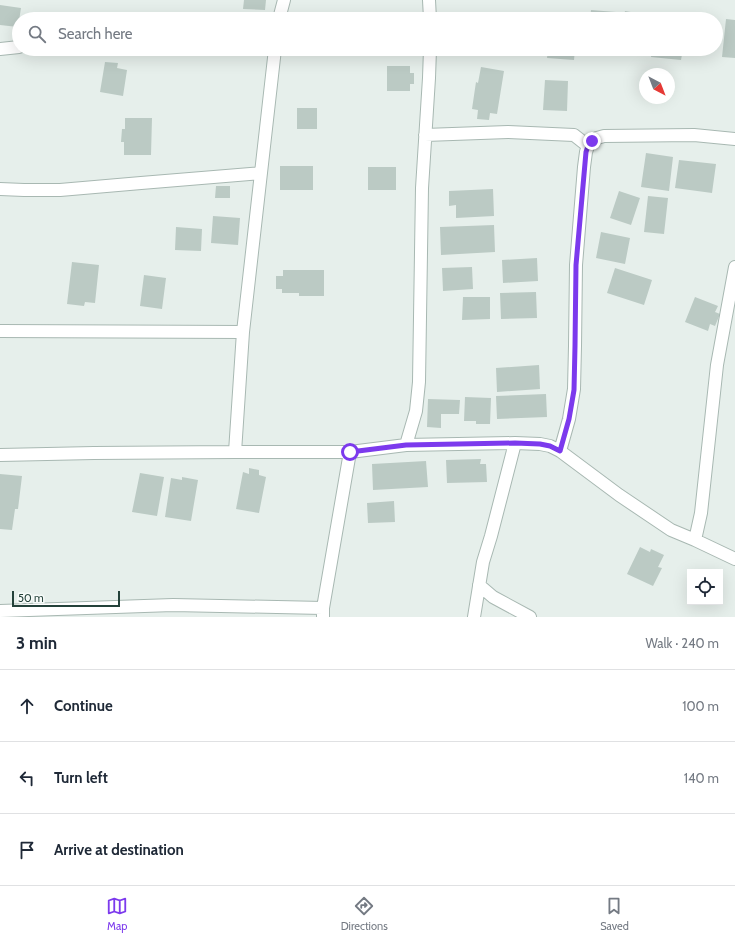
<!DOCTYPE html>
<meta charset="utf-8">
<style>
:root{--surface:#fff;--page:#f6f6f7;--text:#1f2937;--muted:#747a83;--line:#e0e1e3;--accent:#7c3aed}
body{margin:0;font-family:Cabin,sans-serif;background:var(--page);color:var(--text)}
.controls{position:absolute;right:12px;bottom:12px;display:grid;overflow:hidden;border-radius:0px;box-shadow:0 4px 16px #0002}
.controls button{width:36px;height:36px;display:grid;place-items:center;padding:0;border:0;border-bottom:1px solid var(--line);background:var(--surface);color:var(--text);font:20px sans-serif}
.compass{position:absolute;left:639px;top:68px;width:36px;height:36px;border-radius:50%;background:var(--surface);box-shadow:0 4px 16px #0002;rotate:138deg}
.scale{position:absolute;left:12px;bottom:10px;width:108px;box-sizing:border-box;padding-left:4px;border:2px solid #24423a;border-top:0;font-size:11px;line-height:14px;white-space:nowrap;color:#24423a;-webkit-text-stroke:3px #f7fbf9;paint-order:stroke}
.stop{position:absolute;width:12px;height:12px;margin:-9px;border:3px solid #7c3aed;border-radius:50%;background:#fff}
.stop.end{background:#7c3aed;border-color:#fff;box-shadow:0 1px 4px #0008}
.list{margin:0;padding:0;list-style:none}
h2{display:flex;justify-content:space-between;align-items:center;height:52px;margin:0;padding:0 16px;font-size:17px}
h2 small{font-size:13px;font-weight:400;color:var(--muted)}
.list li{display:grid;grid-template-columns:26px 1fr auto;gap:12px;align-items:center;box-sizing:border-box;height:72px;padding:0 16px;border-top:1px solid var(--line)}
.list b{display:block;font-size:15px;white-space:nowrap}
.list em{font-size:13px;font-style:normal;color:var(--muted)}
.icon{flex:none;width:22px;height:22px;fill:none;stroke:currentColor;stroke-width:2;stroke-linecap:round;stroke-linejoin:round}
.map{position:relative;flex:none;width:735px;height:617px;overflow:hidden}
.search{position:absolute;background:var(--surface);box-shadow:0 4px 16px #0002;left:12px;right:12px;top:12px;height:44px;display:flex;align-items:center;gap:10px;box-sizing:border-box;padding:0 14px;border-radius:22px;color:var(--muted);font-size:15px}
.sheet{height:268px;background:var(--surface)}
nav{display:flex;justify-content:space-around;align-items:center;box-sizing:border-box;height:56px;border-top:1px solid var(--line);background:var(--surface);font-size:11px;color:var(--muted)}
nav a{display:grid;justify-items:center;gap:2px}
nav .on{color:var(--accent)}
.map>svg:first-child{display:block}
.building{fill:#bbcac4}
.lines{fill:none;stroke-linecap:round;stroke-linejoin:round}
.street-casing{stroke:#a8b8b2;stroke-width:14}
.street{stroke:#fff;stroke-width:12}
.route{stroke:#7c3aed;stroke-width:5}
</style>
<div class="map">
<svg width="735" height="617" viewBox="0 0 735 617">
<rect width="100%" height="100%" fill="#e6efeb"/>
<path class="building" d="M244,0H266L265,10L243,9Z
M0,5L21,8L18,27L0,25Z
M591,10L616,12L615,19H590Z
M625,11L648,15L647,19H623Z
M726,19L735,20V58L722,57Z
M548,49H575L574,60L547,58Z
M652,49H683L681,60L651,57Z
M105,62L118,63L117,68L127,70L123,96L100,92Z
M387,66H410V73H414V84H410V91H387Z
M481,67L504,71L497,114L490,113L489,120L477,119L478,110L472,109L476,82L478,83Z
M545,80L568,81L567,111L543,110Z
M297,108H317V129H297Z
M125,118H152L151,155H124V142H121L122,129H125Z
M646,153L673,157L669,191L641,187Z
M679,160L716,164L712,193L675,188Z
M280,166H313V190H280Z
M368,167H396V190H368Z
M216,186H230V198H215Z
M493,189L494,216L456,218V205L449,206V191Z
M619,191L640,198L631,225L610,218Z
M648,196L668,198L664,234L644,232Z
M213,216L240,218L238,245L211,243Z
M494,225L495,252L441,255L440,227Z
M176,227L202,229L201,251L175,250Z
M601,232L630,238L625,264L596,258Z
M537,258L538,281L503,283L502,260Z
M72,262L99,265L95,303L85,302L84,306L67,304Z
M472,267L473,289L443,291L442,268Z
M615,268L652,280L644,305L607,293Z
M283,270H324V296H299V293H282V289H276V276H283Z
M144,275L166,278L162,309L140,306Z
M536,292L537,318L501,319L500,293Z
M463,297H490V319L462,320Z
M695,297L718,306L715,312L720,314L715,326L710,324L708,331L685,322Z
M539,365L540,389L497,392L496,368Z
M546,394L547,417L497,419L496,396Z
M465,397L491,398L490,424H476V421H464Z
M428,399L460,400L459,414H441V428L427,427Z
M481,459L480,464H486L487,482L447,483L446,460Z
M426,461L428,487L373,490L372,464Z
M249,468L259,470V475L266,477L259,513L236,509L243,472L249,474Z
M140,473L164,477L157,516L132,512Z
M0,474L22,476L18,509H15L12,530L0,529Z
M182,477L198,480L191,521L165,517L171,478L182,480Z
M394,501L395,522L368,523L367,503Z
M640,547L650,552L651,549L664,555L658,567L662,568L653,586L627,574Z"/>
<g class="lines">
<defs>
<path id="street" d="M429,0L430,19
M279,19L284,0
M0,49L19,47
M425,135L508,132L574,135L588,146
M0,189L24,190H60L141,183L261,173
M0,331L243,332
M406,445L416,411L419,382L422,188L429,78L430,49
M560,451L569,419L574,389L575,346L576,265L584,167L586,152L588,146L592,141L597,138L604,136L694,135L735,139
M235,452L243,332L275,49
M0,455L94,453L235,452H350L406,445L515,443L540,444L550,446L560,451L619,495L671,530L695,540L735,559
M695,540L701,513L717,365L735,267
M479,585L493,597L530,617
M0,611L173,605L323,608
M323,617V608L350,452
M474,617L483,562L491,536L515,443"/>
</defs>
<use href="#street" class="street-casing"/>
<use href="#street" class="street"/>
</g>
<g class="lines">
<path class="route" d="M350,452L406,445L515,443L540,444L550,446L560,451L569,419L574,390L575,346L576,265L586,152L588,146L592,141"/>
</g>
</svg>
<div class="controls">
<button><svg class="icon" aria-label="locate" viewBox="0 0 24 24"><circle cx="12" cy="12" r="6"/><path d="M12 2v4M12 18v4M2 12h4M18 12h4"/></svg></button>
</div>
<svg class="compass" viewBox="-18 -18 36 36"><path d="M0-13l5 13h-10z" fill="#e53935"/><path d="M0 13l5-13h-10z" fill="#747a83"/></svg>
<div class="scale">50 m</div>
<div class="stop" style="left:350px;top:452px"></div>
<div class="stop end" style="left:592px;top:141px"></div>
<div class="search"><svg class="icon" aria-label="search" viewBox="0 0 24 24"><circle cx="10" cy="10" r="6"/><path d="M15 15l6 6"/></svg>Search here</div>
</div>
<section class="sheet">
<h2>3 min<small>Walk · 240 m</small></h2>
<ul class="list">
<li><svg class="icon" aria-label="ahead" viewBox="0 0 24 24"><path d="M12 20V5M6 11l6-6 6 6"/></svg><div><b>Continue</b></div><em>100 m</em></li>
<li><svg class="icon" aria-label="left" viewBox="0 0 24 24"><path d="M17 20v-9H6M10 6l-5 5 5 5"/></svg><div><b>Turn left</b></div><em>140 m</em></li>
<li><svg class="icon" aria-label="arrive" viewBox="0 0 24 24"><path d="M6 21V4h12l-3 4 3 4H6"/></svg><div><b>Arrive at destination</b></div></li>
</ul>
</section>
<nav>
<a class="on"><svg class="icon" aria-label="map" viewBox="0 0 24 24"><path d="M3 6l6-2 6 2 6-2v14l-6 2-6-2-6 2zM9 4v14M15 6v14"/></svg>Map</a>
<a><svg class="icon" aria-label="directions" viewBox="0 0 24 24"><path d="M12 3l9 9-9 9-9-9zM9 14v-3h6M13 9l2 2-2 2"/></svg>Directions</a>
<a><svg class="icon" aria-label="saved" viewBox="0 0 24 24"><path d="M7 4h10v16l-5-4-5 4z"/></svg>Saved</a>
</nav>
